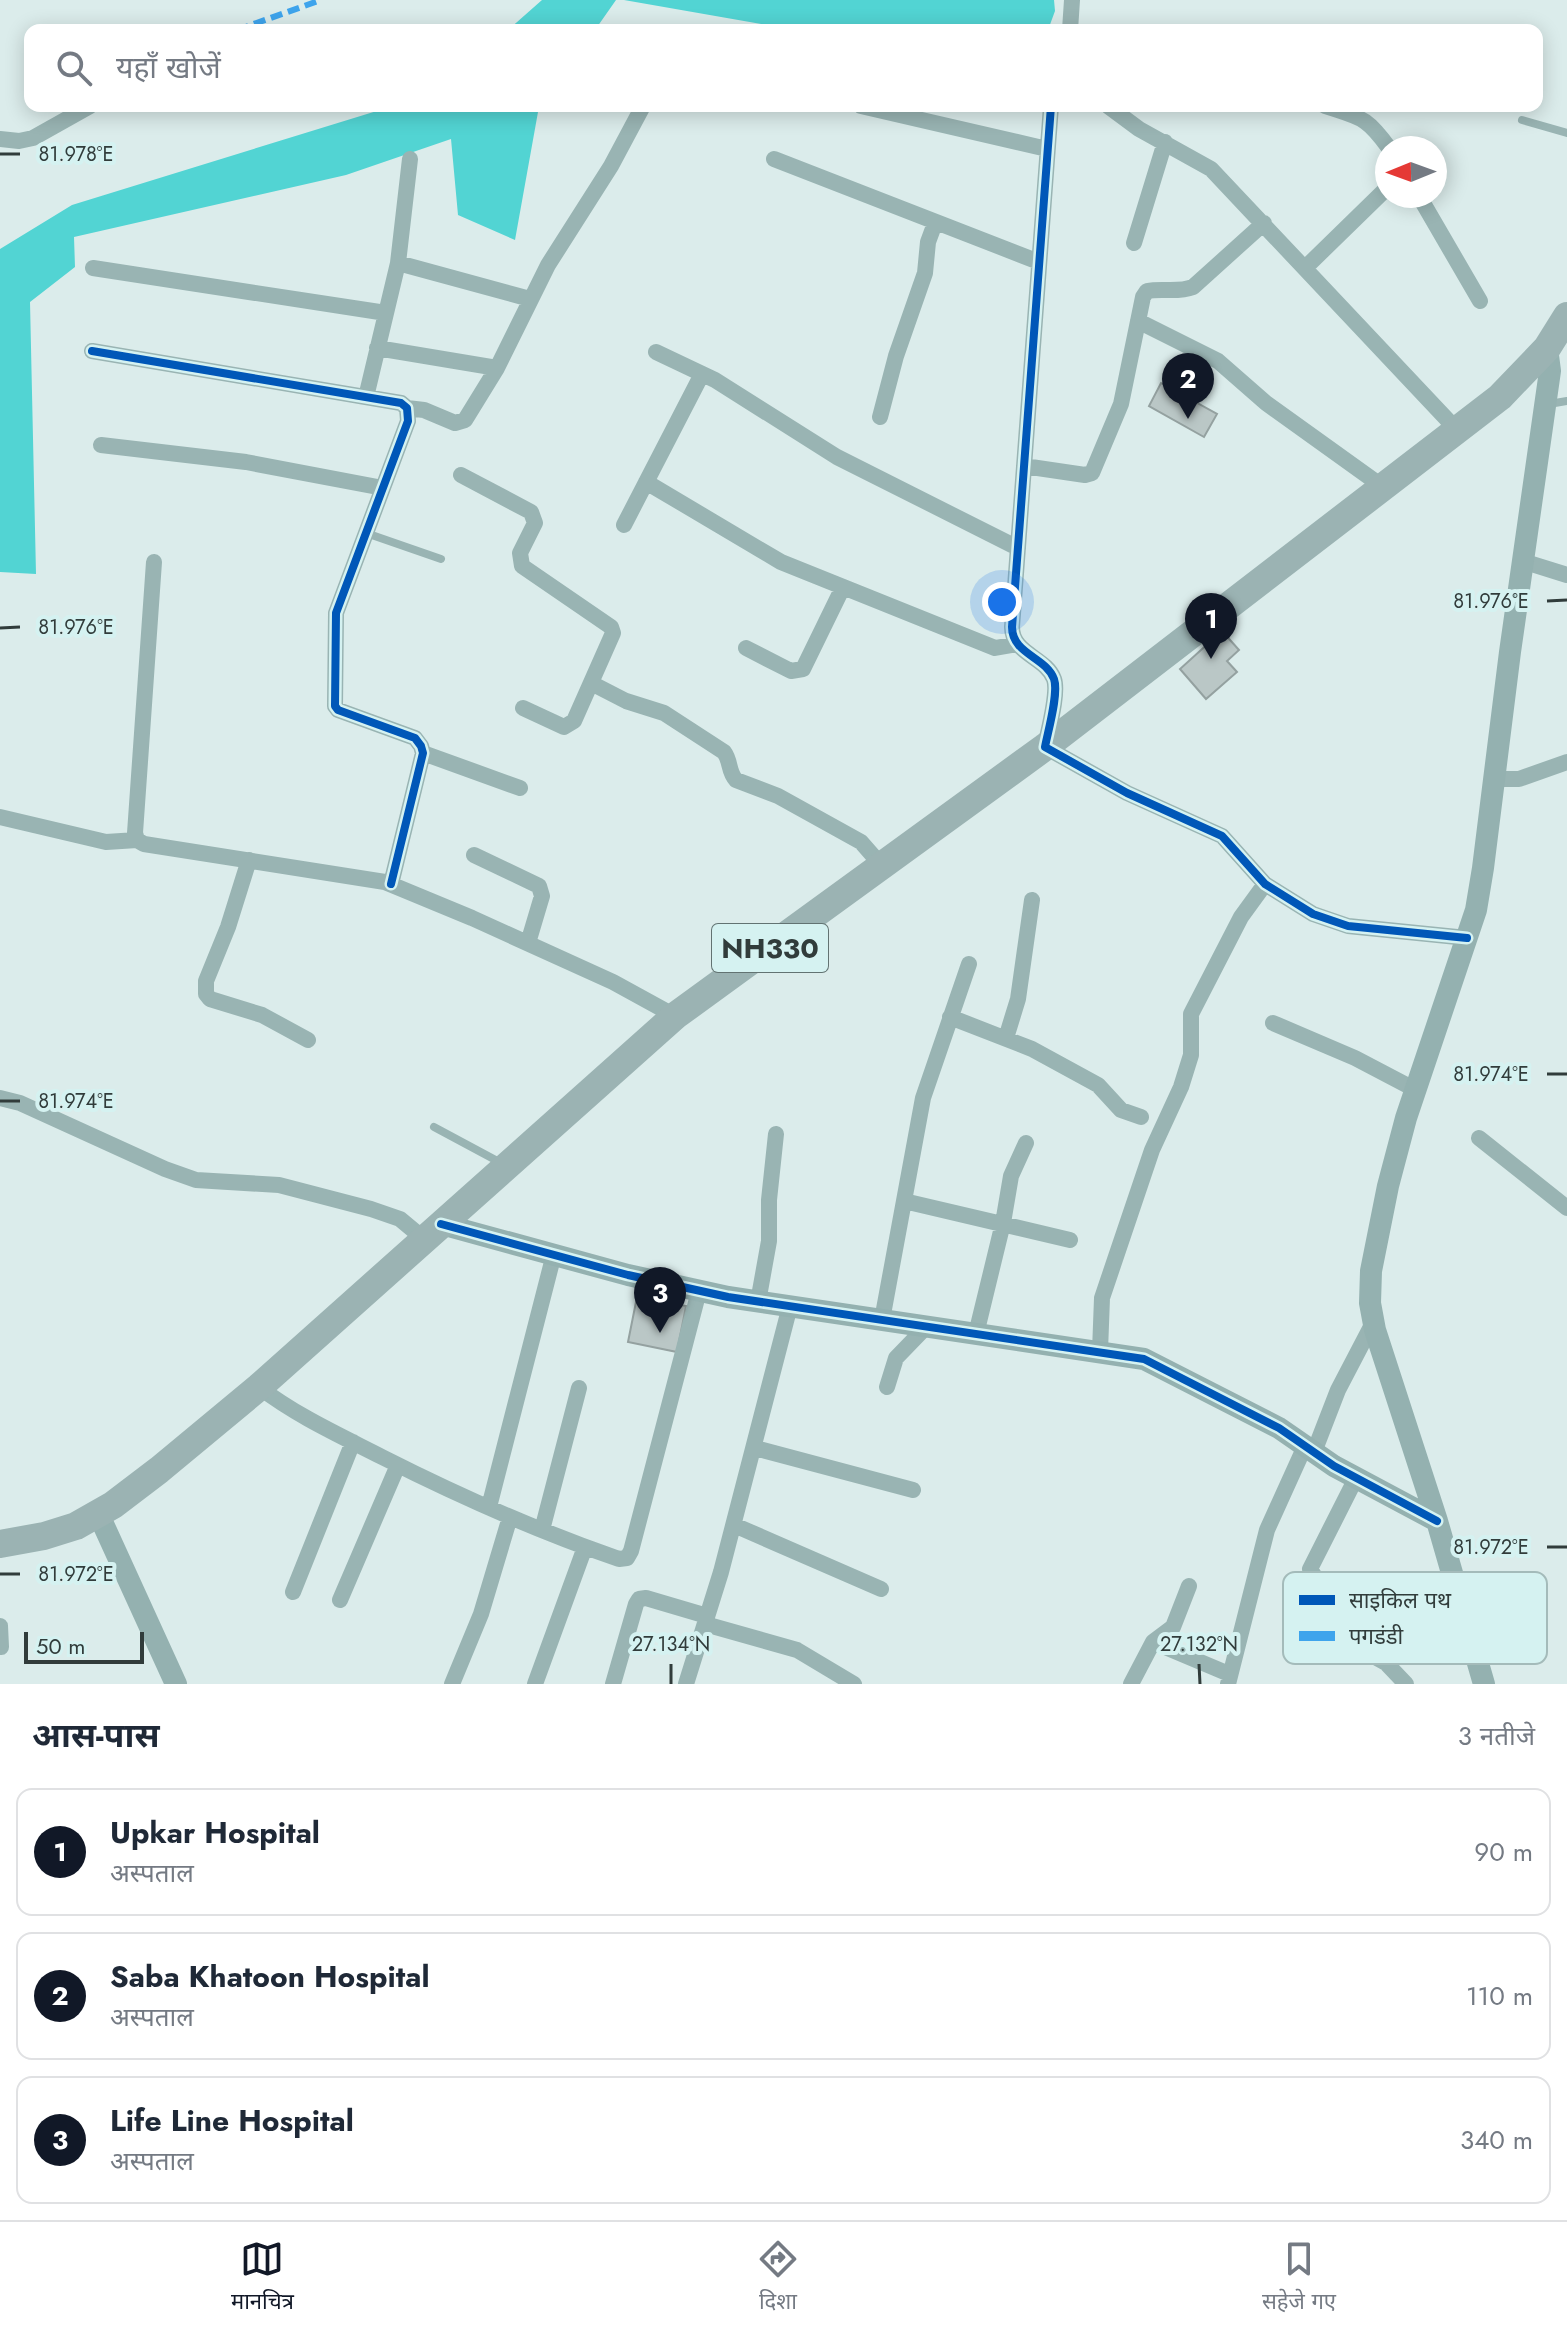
<!DOCTYPE html>
<html lang="hi">
<meta charset="utf-8">
<style>
:root{--surface:#fff;--page:#f2f2f3;--text:#1f2937;--muted:#747a83;--line:#e0e1e3;--accent:#111827}
body{margin:0;font-family:Jost,"Noto Sans Devanagari",sans-serif;background:var(--page);color:var(--text)}
.compass{position:absolute;left:1375px;top:136px;width:72px;height:72px;border-radius:50%;background:var(--surface);box-shadow:0 4px 20px #0003;rotate:269deg}
.scale{position:absolute;left:24px;bottom:20px;width:120px;box-sizing:border-box;padding-left:8px;border:4px solid #313c3b;border-top:0;font-size:22px;line-height:28px;white-space:nowrap;color:#313c3b;-webkit-text-stroke:6px #d5f2f1;paint-order:stroke}
.you{position:absolute;left:1002px;top:602px;width:28px;height:28px;margin:-20px;border:6px solid #fff;border-radius:50%;background:#1a73e8;box-shadow:0 0 0 12px #1a73e833}
.badge{display:grid;place-items:center;width:52px;height:52px;border-radius:50%;background:var(--accent);color:#fff;font-size:26px;font-weight:700}
.pin{position:absolute;translate:-50% -66px;filter:drop-shadow(0 2px 4px #0008)}
.pin::after{content:'';position:absolute;top:42px;width:28px;height:24px;background:inherit;clip-path:polygon(0 0,100% 0,50% 100%)}
.list{margin:0;padding:0;list-style:none}
h2{display:flex;justify-content:space-between;align-items:center;height:104px;margin:0;padding:0 32px;font-size:34px}
h2 small{font-size:26px;font-weight:400;color:var(--muted)}
.list li{display:grid;grid-template-columns:52px 1fr auto;gap:24px;align-items:center;box-sizing:border-box;height:128px;margin:0 16px 16px;padding:0 16px;border:2px solid var(--line);border-radius:16px}
.list b{display:block;font-size:30px;white-space:nowrap}
.list p{margin:0;font-size:26px;white-space:nowrap;color:var(--muted)}
.list em{font-size:26px;font-style:normal;color:var(--muted)}
.icon{flex:none;width:44px;height:44px;fill:none;stroke:currentColor;stroke-width:2;stroke-linecap:round;stroke-linejoin:round}
.map{position:relative;flex:none;width:1567px;height:1684px;overflow:hidden}
.search{position:absolute;background:var(--surface);box-shadow:0 4px 20px #0003;left:24px;right:24px;top:24px;height:88px;display:flex;align-items:center;gap:20px;box-sizing:border-box;padding:0 28px;border-radius:16px;color:var(--muted);font-size:30px}
.sheet{height:536px;background:var(--surface)}
nav{display:flex;justify-content:space-around;align-items:center;box-sizing:border-box;height:112px;border-top:2px solid var(--line);background:var(--surface);font-size:22px;color:var(--muted)}
nav a{display:grid;justify-items:center;gap:4px}
nav .on{color:var(--accent)}
.map>svg:first-child{display:block}
.water{fill:#52d4d3}
.building{fill:#bac7c6;stroke:#94a1a0;stroke-width:2}
.lines{fill:none;stroke-linecap:round;stroke-linejoin:round}
.lane{stroke:#99b4b3;stroke-width:8}
.street{stroke:#99b4b3;stroke-width:16}
.secondary{stroke:#94b1b0;stroke-width:22}
.highway{stroke:#9bb3b3;stroke-width:28}
.quiet{stroke:#3ea4ec;stroke-width:6;stroke-dasharray:12 6;stroke-linecap:butt}
.cycleway-casing{stroke:#d5f2f1;stroke-width:13}
.cycleway{stroke:#0057b8;stroke-width:8}
.ticks{fill:none;stroke:#313c3b;stroke-width:3}
.labels{text-anchor:middle;stroke-width:8;stroke-linejoin:round;paint-order:stroke}
.shield{fill:#d5f2f1;stroke:#627372;stroke-width:2}
.shield-label{font-size:28px;font-weight:bold;fill:#313c3b}
.key{fill:#d5f2f1;stroke:#a4bbba;stroke-width:2}
.key-label{font-size:22px;fill:#313c3b}
.ticks-label{font-size:20px;text-anchor:middle;fill:#313c3b;stroke:#d5f2f1;stroke-width:8;stroke-linejoin:round;paint-order:stroke}
</style>
<div class="map">
<svg width="1567" height="1684" viewBox="0 0 1567 1684">
<rect width="100%" height="100%" fill="#dbeceb"/>
<path class="water" d="M542,0H616L595,30H508Z
M624,0H1054L1055,11L1048,30H796Z
M393,106H542L538,112L515,240L458,215L451,139L346,175L74,237L75,267L30,302L36,574L0,572V249L72,205Z"/>
<path class="building" d="M1161,383L1217,414L1204,437L1149,406Z
M1222,631L1239,650L1227,661L1237,672L1206,699L1180,669Z
M637,1297L686,1306L677,1352L628,1342Z"/>
<g class="lines">
<path class="lane" d="M1522,120L1567,133
M1549,404L1567,401
M366,533L441,559
M434,1127L503,1164"/>
<path class="street" d="M1070,30L1072,0
M861,106L1047,149
M1051,106L1012,627C1012,654 1046,657 1054,679C1059,693 1048,731 1045,747L1127,793L1222,836L1265,884L1313,914L1348,926L1467,938
M1108,106L1139,129L1211,169L1457,430
M1325,106C1361,118 1366,116 1389,148
M0,139L19,141L33,138L90,106
M774,159L1039,262
M1419,196L1480,301
M1134,243L1165,142
M398,263L530,299
M93,268L386,313
M1305,268L1387,188
M1138,321L1218,361L1266,403L1383,487
M377,348L497,368
M92,351L401,403L407,408L408,421L336,613L335,706L338,710L415,738L421,746L423,753L391,884
M656,352L715,380L837,457L1018,548
M366,397L398,263L410,159
M407,408L424,410L455,423L465,420L497,368L548,265L611,166L643,106
M880,417L896,356L925,273L928,242L935,223
M101,445L246,462L383,488
M1024,466L1085,475L1092,473L1121,404L1143,297L1147,291C1163,288 1178,293 1193,287L1264,223
M461,475L531,512L535,523L520,553L522,566L611,627L613,633L574,721L564,727L523,708
M646,482L781,562L995,648L1017,644
M624,525L702,374
M1522,561L1567,575
M154,562L135,833L137,840L144,844L385,882L472,918L613,982L675,1016
M746,648L791,671L803,669L843,587
M591,683L626,701L664,713L724,752C731,761 728,772 736,780L778,796L861,842L882,866
M423,753L520,788
M1495,779H1519L1567,762
M0,817L106,842L137,840
M474,855L539,886L542,896L528,943
M249,860L228,927L206,981V994L210,999L262,1015L308,1040
M950,1017L1032,1049L1098,1085L1121,1110L1141,1117
M1273,1023L1355,1058L1416,1090
M1006,1038L1018,999L1032,900
M0,1098L20,1103L165,1169L196,1180L279,1185L371,1209L400,1219L424,1239
M1479,1138L1567,1208
M904,1201L1070,1240
M758,1302L769,1241V1200L776,1134
M882,1320L923,1098L969,964
M976,1334L1003,1223L1011,1176L1026,1143
M1100,1351L1102,1298L1152,1150L1181,1087L1191,1055V1014L1241,917L1265,884
M259,1387C297,1416 339,1435 382,1457C459,1496 538,1531 619,1559L627,1558L631,1551L699,1291
M887,1387L896,1358L926,1327
M755,1448L913,1490
M1314,1452L1338,1390L1374,1321
M1356,1478L1310,1569L1328,1597L1367,1625L1368,1634L1363,1645L1366,1652L1386,1663L1406,1684
M489,1507L554,1254
M734,1525L881,1589
M542,1530L579,1388
M293,1592L353,1442
M340,1600L398,1465
M705,1624L797,1650L854,1684
M0,1626L1,1647
M1153,1642L1229,1674
M452,1684L481,1614L510,1517
M535,1684L585,1547
M613,1684L636,1604L639,1599L646,1598L707,1616
M686,1684L721,1572L790,1306
M1131,1684L1153,1642L1173,1627L1189,1586
M1228,1684L1267,1530L1305,1446"/>
<path class="secondary" d="M441,1224L628,1275L728,1297L1144,1359L1279,1428L1334,1466L1437,1521
M98,1513L176,1684
M1484,1684L1437,1521L1375,1330L1370,1303L1371,1271L1388,1186L1406,1118L1476,910L1483,868L1510,652L1550,371L1547,348"/>
<path class="highway" d="M0,1544L44,1536L76,1526L113,1505L159,1470L259,1387L675,1016L1045,747L1500,397L1547,348L1567,316"/>
<path class="quiet" d="M237,30L321,0"/>
<defs>
<path id="cycleway" d="M1051,106L1012,627C1012,654 1046,657 1054,679C1059,693 1048,731 1045,747L1127,793L1222,836L1265,884L1313,914L1348,926L1467,938
M92,351L401,403L407,408L408,421L336,613L335,706L338,710L415,738L421,746L423,753L391,884
M441,1224L628,1275L728,1297L1144,1359L1279,1428L1334,1466L1437,1521"/>
</defs>
<use href="#cycleway" class="cycleway-casing"/>
<use href="#cycleway" class="cycleway"/>
</g>
<path class="ticks" d="M0,154H20M1547,601L1567,600M0,628L20,627M1547,1074H1567M0,1101H20M1547,1547H1567M0,1574H20M671,1664V1684M1199,1664L1200,1684"/>
<g class="labels">
<rect class="shield" x="712" y="924" width="116" height="48" rx="6"/>
<g class="shield-label">
<text x="770" y="958">NH330</text>
</g>
</g>
<rect x="1283" y="1572" width="264" height="92" rx="12" class="key"/>
<rect x="1299" y="1595" width="36" height="10" fill="#0057b8"/>
<rect x="1299" y="1631" width="36" height="10" fill="#3ea4ec"/>
<g class="key-label">
<text x="1349" y="1608">साइकिल पथ</text>
<text x="1349" y="1644">पगडंडी</text>
</g>
<g class="ticks-label">
<text x="76" y="161">81.978°E</text>
<text x="1491" y="608">81.976°E</text>
<text x="76" y="634">81.976°E</text>
<text x="1491" y="1081">81.974°E</text>
<text x="76" y="1108">81.974°E</text>
<text x="1491" y="1554">81.972°E</text>
<text x="76" y="1581">81.972°E</text>
<text x="671" y="1651">27.134°N</text>
<text x="1199" y="1651">27.132°N</text>
</g>
</svg>
<svg class="compass" viewBox="-18 -18 36 36"><path d="M0-13l5 13h-10z" fill="#e53935"/><path d="M0 13l5-13h-10z" fill="#747a83"/></svg>
<div class="scale">50 m</div>
<div class="you"></div>
<div class="pin badge" style="left:1211px;top:659px">1</div>
<div class="pin badge" style="left:1188px;top:419px">2</div>
<div class="pin badge" style="left:660px;top:1333px">3</div>
<div class="search"><svg class="icon" aria-label="search" viewBox="0 0 24 24"><circle cx="10" cy="10" r="6"/><path d="M15 15l6 6"/></svg>यहाँ खोजें</div>
</div>
<section class="sheet">
<h2>आस-पास<small>3 नतीजे</small></h2>
<ul class="list">
<li><span class="badge">1</span><div><b>Upkar Hospital</b><p>अस्पताल</p></div><em>90 m</em></li>
<li><span class="badge">2</span><div><b>Saba Khatoon Hospital</b><p>अस्पताल</p></div><em>110 m</em></li>
<li><span class="badge">3</span><div><b>Life Line Hospital</b><p>अस्पताल</p></div><em>340 m</em></li>
</ul>
</section>
<nav>
<a class="on"><svg class="icon" aria-label="map" viewBox="0 0 24 24"><path d="M3 6l6-2 6 2 6-2v14l-6 2-6-2-6 2zM9 4v14M15 6v14"/></svg>मानचित्र</a>
<a><svg class="icon" aria-label="directions" viewBox="0 0 24 24"><path d="M12 3l9 9-9 9-9-9zM9 14v-3h6M13 9l2 2-2 2"/></svg>दिशा</a>
<a><svg class="icon" aria-label="saved" viewBox="0 0 24 24"><path d="M7 4h10v16l-5-4-5 4z"/></svg>सहेजे गए</a>
</nav>
